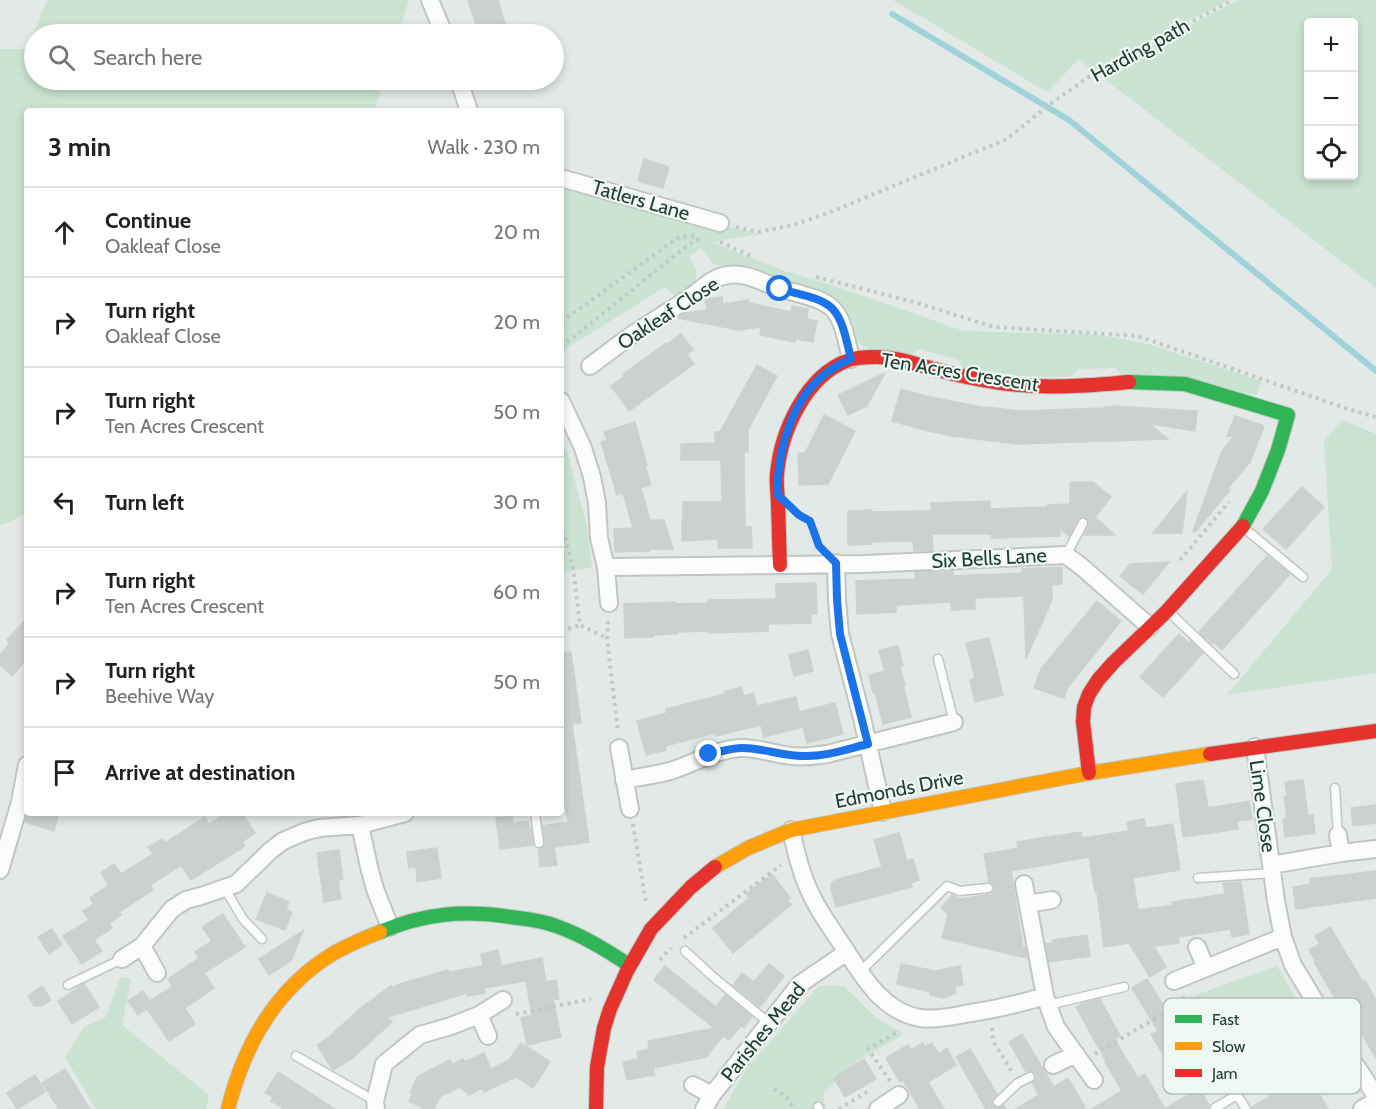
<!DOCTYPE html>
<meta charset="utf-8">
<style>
:root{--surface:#fff;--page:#f6f6f6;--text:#202124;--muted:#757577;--line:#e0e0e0}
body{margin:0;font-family:Cabin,sans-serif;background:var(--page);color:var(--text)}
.controls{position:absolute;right:18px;top:18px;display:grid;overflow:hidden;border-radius:6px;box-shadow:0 3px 9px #0003}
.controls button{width:54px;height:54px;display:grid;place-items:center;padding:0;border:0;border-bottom:2px solid var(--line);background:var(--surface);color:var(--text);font:30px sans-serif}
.stop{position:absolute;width:18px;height:18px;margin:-14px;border:4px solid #1a73e8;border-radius:50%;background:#fff}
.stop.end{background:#1a73e8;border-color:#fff;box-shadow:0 2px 6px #0008}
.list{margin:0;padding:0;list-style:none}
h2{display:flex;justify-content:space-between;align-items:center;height:78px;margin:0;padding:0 24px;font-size:26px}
h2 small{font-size:20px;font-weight:400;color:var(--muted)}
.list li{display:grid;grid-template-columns:39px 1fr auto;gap:18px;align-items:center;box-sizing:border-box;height:90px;padding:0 24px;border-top:2px solid var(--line)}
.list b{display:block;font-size:22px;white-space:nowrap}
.list p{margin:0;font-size:20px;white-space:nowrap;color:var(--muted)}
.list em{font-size:20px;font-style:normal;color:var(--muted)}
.icon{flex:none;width:33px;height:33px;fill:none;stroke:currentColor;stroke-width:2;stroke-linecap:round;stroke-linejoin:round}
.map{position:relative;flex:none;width:1376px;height:1109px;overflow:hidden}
.search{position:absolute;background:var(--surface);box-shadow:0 3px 9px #0003;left:24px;top:24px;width:540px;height:66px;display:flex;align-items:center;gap:15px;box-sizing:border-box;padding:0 21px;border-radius:33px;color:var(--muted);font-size:22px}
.panel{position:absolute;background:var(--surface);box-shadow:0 3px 9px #0003;left:24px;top:108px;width:540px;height:708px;border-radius:6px}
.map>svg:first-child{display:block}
.green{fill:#cbe3d2;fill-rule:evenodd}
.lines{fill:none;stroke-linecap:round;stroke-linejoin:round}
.stream{stroke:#a0d3d9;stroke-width:6}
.building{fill:#ccd1cf;stroke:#cbd2cf;stroke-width:1.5}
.lane-casing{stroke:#c0c6c3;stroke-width:11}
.street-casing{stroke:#c0c6c3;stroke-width:20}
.fast-casing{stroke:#bec7c3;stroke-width:16}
.slow-casing{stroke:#bec7c3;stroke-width:16}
.jam-casing{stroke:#bec7c3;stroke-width:16}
.path{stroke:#c0c9c5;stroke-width:4;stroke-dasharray:3 4.5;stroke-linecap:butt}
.lane{stroke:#fbfcfb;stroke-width:8}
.street{stroke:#fbfcfb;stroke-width:16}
.fast{stroke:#30b455;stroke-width:14}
.slow{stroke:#ff9f0a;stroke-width:14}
.jam{stroke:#e5322d;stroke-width:14}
.route{stroke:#1a73e8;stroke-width:8}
.labels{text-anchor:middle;stroke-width:4.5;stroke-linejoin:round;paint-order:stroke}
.street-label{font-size:20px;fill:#203d34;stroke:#f0f8f4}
.key{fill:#f0f8f4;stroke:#b2c0ba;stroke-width:1.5}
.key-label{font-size:16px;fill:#203d34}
</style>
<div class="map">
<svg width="1376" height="1109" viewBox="0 0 1376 1109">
<rect width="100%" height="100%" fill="#e3e9e6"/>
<path class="green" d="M47,0H409L398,34H34V80H384L374,111H27V513L10,522L0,525V49H27Z
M893,0H1228L1093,71L1079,59L1047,92Z
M1239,0H1376V288L1098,74ZM1308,22H1354V176H1308Z
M561,188L760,234L712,242L782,270L840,288L964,331L1097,335L1145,343L1261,381L1257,395L1123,375L1115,368L1079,369L1071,377L1021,376L963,368L958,360L920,349L912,354L869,349L860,344L856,339L852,322L847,312L837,300L825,293L786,283L758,271L745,267L714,265L701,248L689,256L697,271L695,283L676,297L665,287L561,352Z
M1342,420L1376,434V673L1227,695L1332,569L1324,441Z
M561,441L567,451L587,526L592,567L561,573Z
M1277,966L1322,1044L1245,1093L1190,997Z
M120,977L131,979L122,1025L209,1095L206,1109H96L65,1057L84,1027L106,1017Z
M819,986H844L875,1017L904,1034L853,1064L823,1094L826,1108L825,1109H723L747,1068Z"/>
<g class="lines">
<path class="stream" d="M892,14L1069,120L1376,371"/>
</g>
<path class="building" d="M468,0H498L508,34H479Z
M644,159L669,167L663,188L638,181Z
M722,297L723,304L748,300L749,303L791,312L792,306L808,309L807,319L817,321L813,342L795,339V342L760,335L761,327L738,330L678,318L685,313L707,310L705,299Z
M681,334L693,350L687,355L694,364L629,411L611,386L625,376L623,374L666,343L667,344Z
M757,365L777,376L748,430V452H744L745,527H751L752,548H718V539L682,541V520H683V502H722L721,460H681V444L715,443V432H720Z
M885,373L867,406L848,415L838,395Z
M901,389L925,396L986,408V407L1019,411L1104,408V407L1112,406L1197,411L1195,431L1150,424L1168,439L1016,444L953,436L928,431L892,421Z
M824,415L855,431L828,484L799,485L798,453H805Z
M1235,416L1264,426L1250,462L1228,488L1230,490L1195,532L1193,531L1222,451L1234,436H1227Z
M635,422L647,465L645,466L651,485L641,488L650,520H664L673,549H650V551L615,552L614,529L633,528L623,493L617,495L601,442L607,440L604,432Z
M1070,482H1093L1111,497L1095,517L1115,535H1084L1089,522L1086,518L1082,517L1078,520L1069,536L1060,529V536L992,538L991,534H932L933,550L914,551L913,541L872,542V544L848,545V511L871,510V512L931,511V503L990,501V509L1048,507V505L1070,504Z
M1302,487L1324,507L1286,549L1263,529Z
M1187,491L1182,533H1153Z
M1267,556L1290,574L1222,650L1213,642L1212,644L1199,632Z
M1169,562L1143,594L1120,576L1130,564Z
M1062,567V584L1052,585V600L1026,659L1024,600H1023V596L975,598V609L952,610L951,602L896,605V612L857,614L856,581L915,579V572L953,571V576L1022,573V569Z
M816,583L817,614H811V623L768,624V631L708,633V631L677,632V634L653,635V637L625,638L624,604L676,602V604L708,603V600L776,599V584Z
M1097,601L1121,621L1068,687L1064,698L1034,688L1041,669Z
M27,618V659L12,676L0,665V655L10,643L7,640Z
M1179,634L1189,643L1191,641L1203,653L1163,697L1140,677Z
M989,638L1003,695L975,702L970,680L975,678L966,643Z
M898,646L903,666L900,667L905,685H903L911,717L883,724L875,692L873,693L869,675L885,671L879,650Z
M808,650L813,671L794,676L789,655Z
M571,652L581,723L572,724L589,842L554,847L557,865L540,867L538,849L542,848L545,845L543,826L568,822L561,779V653Z
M741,687L744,696L753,693L757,706L796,697L799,712L835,703L843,734L807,743L802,722L803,727L764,737L761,725L716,736L715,733L665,746L666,750L646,755L637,721L667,713L666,709L725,694L724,692Z
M1203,780L1208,808L1249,801L1252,819L1237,821L1238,829L1183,837L1176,784Z
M1303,780L1308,816L1313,815L1315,833L1285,837L1283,819H1287L1284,797H1287L1285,782Z
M1376,805V823L1353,826L1351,808Z
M28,813H59L54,831L25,822Z
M227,813H242L255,833L242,842L245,846L191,880L181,865L150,885L153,890L119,912L121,915L109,923L112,928L94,940L102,951L82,964L63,936L89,920L83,911L94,904L90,898L109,885L101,873L114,864L121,874L153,854L148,847L162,839L165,843L205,817L209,824Z
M512,816L513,823L528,821L529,828H531L533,845L500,849L496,818Z
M1144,819L1145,828L1173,824L1180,870L1133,878L1138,910L1173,905L1172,902L1225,894L1223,883L1241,882L1249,934L1232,937L1231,929L1178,937L1179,943L1154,946L1166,967L1150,977L1129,943L1104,947L1097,892H1095L1089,857L1011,871L1023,948L1025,947L1027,958L942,938L948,914L941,908L952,895L960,899L991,894L994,891L993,885L989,882L984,854L1018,848L1017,842L1041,838L1081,832L1082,838L1129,831L1127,822Z
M899,833L907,861L913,859L919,880L911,883L912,887L836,907L831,888V884L835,880L882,867L874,840Z
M437,848L441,878L417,882L416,867L409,868L407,852Z
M339,850L343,879L338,880L341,899L324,902L317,853Z
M1376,871V898L1296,909L1293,887L1310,884V879Z
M772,874L790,898L787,900L791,905L733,953L713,928L749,898L746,894Z
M267,893L289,902L286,910L292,912L285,930L256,919Z
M223,914L245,947L204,973L214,988L185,1008L195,1024L169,1041L147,1009L138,1015L128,1001L143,991L150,1001L173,986L168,979L199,958L195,952L212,941L202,927Z
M1330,927L1363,982L1365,981L1376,1000V1058L1347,1009L1343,1012L1314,962L1316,961L1309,950L1320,944L1315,936Z
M52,929L62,945L49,954L38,937Z
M303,931L291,961L269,975L259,959Z
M1087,935L1090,956L1049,962L1046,944L1053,943V940Z
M498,950L501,966L542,958L546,982L556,980L559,999L553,1000L561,1037L527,1045L521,1018L532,1015L526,981L484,988L485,993L468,996L467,993L388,1017L392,1022L353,1058L333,1070L317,1045L329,1037L362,1007L391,986L392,988L400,984L448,970L449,972L483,966L481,954Z
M769,964L784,976L760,1007L733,985L742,973L754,982Z
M901,964L935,971L960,966L963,985L954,986L956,993L943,998L930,995V992L897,984Z
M665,966L716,1007L725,995L752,1017L744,1028L741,1026L729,1040L723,1036L706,1057L653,1068L655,1075L627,1080L623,1062L638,1059L637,1052L649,1049L648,1041L714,1028L654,980Z
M1147,979L1174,1023L1197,1009L1233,1071L1201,1091L1209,1105V1109H1092L1122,1091L1105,1062L1106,1061L1076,1007L1081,1004L1100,999L1120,1036L1114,1039L1138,1078L1145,1074L1165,1109L1199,1088L1176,1051L1165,1058L1151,1034L1158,1031L1132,988Z
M84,984L99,1007L72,1024L58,1001Z
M42,986L51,1000L41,1006H34L28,996Z
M1022,1034L1054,1087L1068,1078L1086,1109H1016L1039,1095L1032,1083L1036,1078L1035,1074L1031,1071L1026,1072L1009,1042Z
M521,1043L550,1062L533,1088L516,1077L484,1092L482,1088L469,1095L460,1087L441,1096L434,1109H424L409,1101L413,1093L410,1092L418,1076L450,1060L452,1064L463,1059L465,1062L484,1053L491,1069L509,1060Z
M923,1043L925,1047L932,1043L939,1054L947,1048L956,1065L928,1082L944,1109H920L903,1080L900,1082L886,1058L908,1045L911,1050Z
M970,1049L997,1094L992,1100L993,1106L999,1108L1004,1105L1006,1109H986L956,1057Z
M864,1059L876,1079L845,1097L834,1078Z
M1319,1059L1328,1074L1313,1083L1328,1109H1252V1107L1284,1088L1280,1082Z
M65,1069L90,1109H59L42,1083Z
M278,1072L335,1109H284L271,1101L273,1097L265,1093Z
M35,1075L45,1092L17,1109L7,1093Z"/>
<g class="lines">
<defs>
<path id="lane" d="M1243,527L1303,577
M1066,555L1083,523
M1169,612L1234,674
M938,659L954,722
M1335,788L1338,835
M535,813L539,843
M1198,878L1272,873
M225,889L243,919L262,939
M685,951L711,975L769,1023
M860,972L947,886L960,891L988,888
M68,985L122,959
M1048,1005L1124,987
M296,1056L375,1101
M998,1102L1018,1083L1030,1077
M818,1107L819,1109
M1215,1108L1237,1095L1246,1109"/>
<path id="street" d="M430,0L444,34
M459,80L469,111
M561,178L720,223
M590,366C605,355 620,343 635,333C653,321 671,310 689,298C702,289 712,277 728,275C750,272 765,285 785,290C838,303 839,306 851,359
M561,401L583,448L592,477L597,503L599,538L606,567L609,603
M836,563L837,600L840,634L862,718L883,812
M606,567L864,564L1066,555L1082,567L1150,627
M1255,747L1276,901L1283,937L1293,965L1333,1031L1376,1096
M619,748L630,809
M624,780C639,777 655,775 670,771C694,764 713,750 740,748C755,747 770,753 785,755C799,758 813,756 827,754L954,722
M360,825L369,867L375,889L390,927
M791,830C795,848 799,866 806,883C815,906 829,925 843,946C862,975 881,1011 920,1018C934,1020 951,1017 965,1014C992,1010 1019,1004 1045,996
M1338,835L1341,853
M1271,865L1341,853L1376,849
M0,870L20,802L27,765
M1024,884L1045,996L1056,1027L1094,1080
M1028,904L1052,900
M142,946L157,973
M1197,947L1206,968
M122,959L142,946L172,909L186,900L201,896L236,884L270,851L283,841L304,832L319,828L360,825L405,813
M1174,981L1283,937
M479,1015L488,1036
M1053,1065L1076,1054
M693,1085L712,1095
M376,1109L375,1101L384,1064L420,1035L451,1026L479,1015L503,1000
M704,1109L712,1095L800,984L847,952
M878,1109L899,1095
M1362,1109L1376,1101"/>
<path id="fast" d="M1129,382L1185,384L1288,415L1278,450L1262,491L1243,526
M380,932C425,913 463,910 511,917C526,919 541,920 556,926C582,935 606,950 629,965"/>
<path id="slow" d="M715,867L748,848L791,830L1089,773L1210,754
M228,1109C244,1045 276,988 334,953C349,945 364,938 380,932"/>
<path id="jam" d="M780,565C779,545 779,525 778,506C778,495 776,484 777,474C781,431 806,375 849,360C857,357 868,357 876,357C897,357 915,364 934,369C956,375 979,380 1001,383C1044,389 1086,386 1129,382
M1210,754L1376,731
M1089,773L1083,722L1084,707L1089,694L1098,680L1113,663L1167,611L1243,526
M596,1109L597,1067L604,1028L610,1009L627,971L651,929L691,887L715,867"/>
</defs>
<use href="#lane" class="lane-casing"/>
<use href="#street" class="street-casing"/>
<use href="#fast" class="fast-casing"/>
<use href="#slow" class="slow-casing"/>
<use href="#jam" class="jam-casing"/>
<path class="path" d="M736,227L758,232L793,225L828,213L1007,139L1050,104L1093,74L1233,0
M720,242L754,257
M816,277L914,302L994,327L1138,336L1348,409L1376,417
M561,322L679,237L694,236
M561,347L687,246L702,237
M800,515L810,521L820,547
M561,523L573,567L580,625L607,638
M1180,560L1229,502
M608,621L607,638L618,732
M561,631L580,625
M633,824L646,903
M684,938L781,865
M660,960L671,948
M516,1014L591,999
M992,1028L993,1041L1012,1072
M1095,1054L1183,1002L1184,995
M890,1081L868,1049L899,1031
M774,1089L786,1096L794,1109
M839,1109L870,1090"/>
<use href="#lane" class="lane"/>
<use href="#street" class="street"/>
<use href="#fast" class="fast"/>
<use href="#slow" class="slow"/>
<use href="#jam" class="jam"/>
</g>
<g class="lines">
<path class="route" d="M709,754C720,752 731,748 742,748C763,748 782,756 803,756C825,757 847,749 868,744L840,634L837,600L836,563L819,546L810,521L799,515L777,494C778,448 792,393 835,367C840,364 846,361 851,359C838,302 836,303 780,289"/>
</g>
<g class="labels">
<g class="street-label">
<text transform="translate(1140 50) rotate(-29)" y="7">Harding path</text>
<text transform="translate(641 200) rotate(16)" y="7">Tatlers Lane</text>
<text transform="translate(668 313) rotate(-33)" y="7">Oakleaf Close</text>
<text transform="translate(960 372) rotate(9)" y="7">Ten Acres Crescent</text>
<text transform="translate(989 558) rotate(-3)" y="7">Six Bells Lane</text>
<text transform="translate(899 789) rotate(-11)" y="7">Edmonds Drive</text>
<text transform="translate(1263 806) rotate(82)" y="7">Lime Close</text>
<text transform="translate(763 1032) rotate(-51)" y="7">Parishes Mead</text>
</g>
</g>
<rect x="1163" y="998" width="198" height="96" rx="9" class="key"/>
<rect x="1175" y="1015" width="27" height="8" fill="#30b455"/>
<rect x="1175" y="1042" width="27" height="8" fill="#ff9f0a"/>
<rect x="1175" y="1069" width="27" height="8" fill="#e5322d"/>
<g class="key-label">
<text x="1212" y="1025">Fast</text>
<text x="1212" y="1052">Slow</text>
<text x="1212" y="1079">Jam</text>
</g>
</svg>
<div class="controls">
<button>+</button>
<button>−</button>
<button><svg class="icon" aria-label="locate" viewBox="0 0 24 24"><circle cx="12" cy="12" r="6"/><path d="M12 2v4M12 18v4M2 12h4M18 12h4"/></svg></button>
</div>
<div class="stop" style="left:780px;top:289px"></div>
<div class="stop end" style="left:709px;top:754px"></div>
<div class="search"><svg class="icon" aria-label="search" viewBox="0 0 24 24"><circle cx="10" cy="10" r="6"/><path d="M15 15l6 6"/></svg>Search here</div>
<section class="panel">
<h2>3 min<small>Walk · 230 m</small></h2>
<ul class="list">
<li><svg class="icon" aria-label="ahead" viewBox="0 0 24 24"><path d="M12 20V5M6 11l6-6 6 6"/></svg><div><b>Continue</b><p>Oakleaf Close</p></div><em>20 m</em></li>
<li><svg class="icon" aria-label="right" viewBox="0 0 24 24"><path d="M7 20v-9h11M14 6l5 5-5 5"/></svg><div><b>Turn right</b><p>Oakleaf Close</p></div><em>20 m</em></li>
<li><svg class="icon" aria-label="right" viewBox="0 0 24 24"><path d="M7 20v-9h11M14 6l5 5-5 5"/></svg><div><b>Turn right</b><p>Ten Acres Crescent</p></div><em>50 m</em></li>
<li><svg class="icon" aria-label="left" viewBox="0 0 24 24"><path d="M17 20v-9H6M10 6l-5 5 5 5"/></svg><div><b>Turn left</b></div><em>30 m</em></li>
<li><svg class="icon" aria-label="right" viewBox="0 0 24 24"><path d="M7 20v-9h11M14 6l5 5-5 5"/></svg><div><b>Turn right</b><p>Ten Acres Crescent</p></div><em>60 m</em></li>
<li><svg class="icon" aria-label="right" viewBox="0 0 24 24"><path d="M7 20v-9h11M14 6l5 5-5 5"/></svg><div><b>Turn right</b><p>Beehive Way</p></div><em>50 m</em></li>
<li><svg class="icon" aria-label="arrive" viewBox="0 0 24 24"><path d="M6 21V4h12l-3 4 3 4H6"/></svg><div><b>Arrive at destination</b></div></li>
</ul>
</section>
</div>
